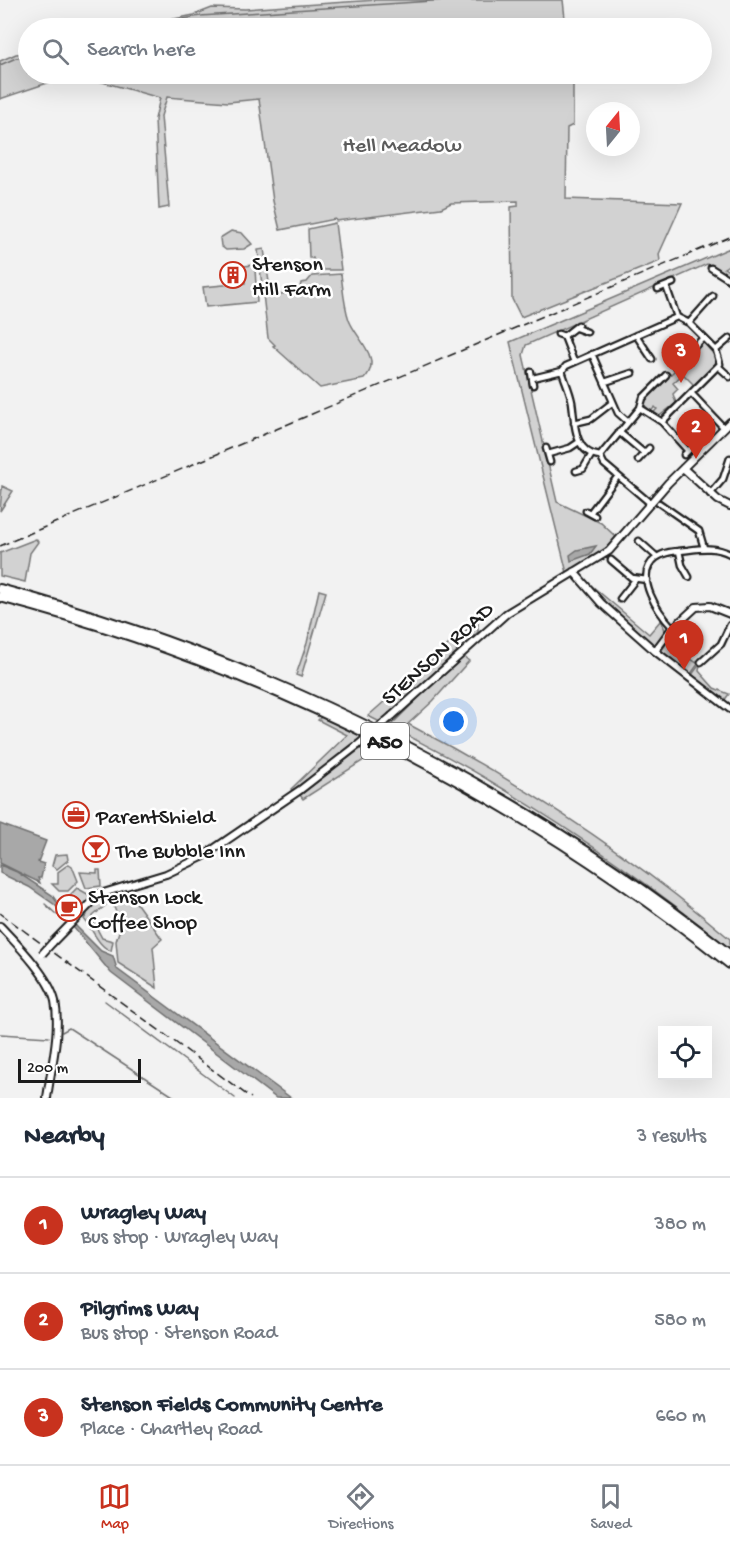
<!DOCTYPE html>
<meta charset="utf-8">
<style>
:root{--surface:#fff;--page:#f2f2f3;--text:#1f2937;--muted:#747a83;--line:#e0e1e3;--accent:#c8321e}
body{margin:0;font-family:"Gochi Hand",sans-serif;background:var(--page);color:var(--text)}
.controls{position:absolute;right:18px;bottom:18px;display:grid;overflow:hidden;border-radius:0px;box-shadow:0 6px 24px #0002}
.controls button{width:54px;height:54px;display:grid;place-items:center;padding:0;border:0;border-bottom:2px solid var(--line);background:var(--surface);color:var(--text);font:30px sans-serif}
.compass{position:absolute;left:586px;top:102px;width:54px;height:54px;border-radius:50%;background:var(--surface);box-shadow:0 6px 24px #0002;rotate:18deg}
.scale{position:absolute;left:18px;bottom:15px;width:123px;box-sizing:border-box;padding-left:6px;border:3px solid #1c1c1c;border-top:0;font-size:16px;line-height:21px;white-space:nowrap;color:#1c1c1c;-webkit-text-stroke:4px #fff;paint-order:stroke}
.you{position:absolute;left:454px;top:722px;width:21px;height:21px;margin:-15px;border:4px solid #fff;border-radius:50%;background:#1a73e8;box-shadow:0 0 0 9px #1a73e833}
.badge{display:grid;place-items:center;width:39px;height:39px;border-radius:50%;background:var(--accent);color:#fff;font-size:20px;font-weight:700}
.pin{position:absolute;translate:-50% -50px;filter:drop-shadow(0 2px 3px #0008)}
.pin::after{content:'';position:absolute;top:32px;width:21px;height:18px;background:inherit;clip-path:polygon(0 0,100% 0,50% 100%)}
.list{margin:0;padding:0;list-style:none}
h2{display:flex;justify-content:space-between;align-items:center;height:78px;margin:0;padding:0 24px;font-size:26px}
h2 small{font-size:20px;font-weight:400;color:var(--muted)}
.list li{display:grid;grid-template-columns:39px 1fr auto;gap:18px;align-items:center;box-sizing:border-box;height:96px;padding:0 24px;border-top:2px solid var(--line)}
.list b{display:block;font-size:22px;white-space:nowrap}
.list p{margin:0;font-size:20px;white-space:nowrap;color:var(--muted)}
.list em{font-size:20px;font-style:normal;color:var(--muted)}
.icon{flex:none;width:33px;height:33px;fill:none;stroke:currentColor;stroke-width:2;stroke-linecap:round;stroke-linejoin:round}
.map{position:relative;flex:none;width:730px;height:1098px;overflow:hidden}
.search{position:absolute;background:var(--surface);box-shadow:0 6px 24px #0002;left:18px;right:18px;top:18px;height:66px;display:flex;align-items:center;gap:15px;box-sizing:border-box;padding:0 21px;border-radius:33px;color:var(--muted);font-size:22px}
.sheet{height:366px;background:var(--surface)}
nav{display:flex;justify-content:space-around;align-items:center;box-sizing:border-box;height:84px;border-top:2px solid var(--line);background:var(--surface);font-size:16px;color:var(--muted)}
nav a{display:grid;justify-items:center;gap:3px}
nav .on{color:var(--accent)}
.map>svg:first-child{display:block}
.green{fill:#d2d2d2;stroke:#777;stroke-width:1.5}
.water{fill:#a8a8a8;stroke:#707070;stroke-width:1.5}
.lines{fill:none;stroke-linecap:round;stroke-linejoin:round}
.stream{stroke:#707070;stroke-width:1.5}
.minor-casing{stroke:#1c1c1c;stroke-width:9}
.tertiary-casing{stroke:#1c1c1c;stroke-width:10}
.trunk-casing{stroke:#1c1c1c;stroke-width:12}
.minor{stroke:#fff;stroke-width:4.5}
.tertiary{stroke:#fff;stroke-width:6}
.trunk{stroke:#fff;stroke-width:8}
.rail{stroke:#1c1c1c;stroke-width:1.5;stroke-dasharray:9 4.5;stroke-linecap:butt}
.tertiary-bridge-casing{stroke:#1c1c1c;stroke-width:10;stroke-linecap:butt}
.tertiary-bridge{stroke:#fff;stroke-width:6}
.labels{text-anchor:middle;stroke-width:5;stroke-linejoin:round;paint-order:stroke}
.shield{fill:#fff;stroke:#606060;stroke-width:1.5}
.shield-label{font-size:21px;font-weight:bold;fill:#1c1c1c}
.park-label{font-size:22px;fill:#5c5c5c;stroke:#fff}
.poi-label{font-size:22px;fill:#1c1c1c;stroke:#fff;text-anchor:start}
.street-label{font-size:22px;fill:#1c1c1c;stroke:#fff}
</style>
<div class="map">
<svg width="730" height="1098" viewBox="0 0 730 1098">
<rect width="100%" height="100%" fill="#f2f2f2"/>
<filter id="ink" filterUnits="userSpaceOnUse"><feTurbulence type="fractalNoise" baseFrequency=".0167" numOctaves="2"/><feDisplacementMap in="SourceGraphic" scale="12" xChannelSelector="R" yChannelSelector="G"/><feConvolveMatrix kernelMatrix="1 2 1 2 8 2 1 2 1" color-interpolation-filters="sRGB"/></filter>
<g filter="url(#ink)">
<path class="green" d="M376,0H563L566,28H129L194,15L212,8L245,9Z
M28,53V74H573V125L567,128L566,199L682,203L659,254L660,261L521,317L512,299L511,207L518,206V201L451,203L441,208L336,221L335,219L280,230L273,201L259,99L228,102L167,97L161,116L169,207L159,209L155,119L160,98L74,74L0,99V61L16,54Z
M335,223L341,270H314L313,258H309L308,229Z
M231,231L242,233L252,244L244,249L226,250L221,246L220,238Z
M730,248V264L724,268L730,272V278L707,264L526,345L523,355L557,502L601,523L616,537L603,551L567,573L510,342Z
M264,249L271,295L299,292L301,283L307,282L312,276L341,274C343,289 344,306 349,320C356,339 384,359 364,379L320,388L273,346L275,345L268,338L258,250Z
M253,265L255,269L257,302L206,307L203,287L245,283L244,266Z
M703,342L716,357V364L694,385L683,374L673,383L678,389L673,394L676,403L658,417L653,413L657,409L655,407L651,411L642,403Z
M2,486L13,491L0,511Z
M36,539L38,542L30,553L25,582L0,576V553Z
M585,580L649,634L661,620L665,630L656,644H651L583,581Z
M319,590L326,592L301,677L296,675L307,643Z
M478,622V632L389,714L380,722L368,716L457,637Z
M667,642L698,664L690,675L663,654L662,650Z
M462,655L469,661L433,701L408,724C523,784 631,855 730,939V949C655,888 574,831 490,781C458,761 423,744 390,726Z
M700,664L699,671L714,688L729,694L724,701L691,676Z
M323,715L365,736L294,792L291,789L347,735L318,720Z
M372,740L406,758L405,760L381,749L303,799L300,795Z
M67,854L68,860L57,869L52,866L55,855Z
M69,864L72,866L78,881L68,891H59L52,884H58V872Z
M97,870H100L101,886L86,888L80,872L97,873Z
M125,887L162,939L153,947L157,988L118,963L116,941L121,925L109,894Z
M77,888L91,896L82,909L70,895Z
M98,897H104L106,905L93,916V921L102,938L113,941L111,951C98,946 93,930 84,919L87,915L85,912Z"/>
<path class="water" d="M596,546L590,554L571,561L570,555L577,550Z
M0,824L46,841L38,862L44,864L41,878H38L40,883L0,863Z
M0,865L17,872L52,895L69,919L101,951L113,956L117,969L291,1098H276L111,973L55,905L29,887L0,873Z"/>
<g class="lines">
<path class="stream" d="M135,28L200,16L448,0
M0,65L16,58L28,56
M45,904L57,915
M105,1001L235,1098
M62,1032L69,1028L176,1098
M0,1034L49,1037"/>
<defs>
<path id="minor" d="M711,268L730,280
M666,286L677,317
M658,289L673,283
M689,323L713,296
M576,328L587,332
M558,334L564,336L574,362
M636,335L652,359
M564,336L578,325
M716,350L730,338
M592,354L618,413L627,421
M676,366L703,338
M719,367L730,377
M562,371L566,366L677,317L689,323L716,350L720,364L662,422
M562,371C565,381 570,391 572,402C575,422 573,453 600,456
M531,372L533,385
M533,378L562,371
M605,382L632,373
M692,394L724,428
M640,408L643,398L666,375
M574,423L591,419L613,402
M619,432L644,453
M546,448L550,462
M548,454L570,448L579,442
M684,455L692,447
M600,456L640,408L662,422L688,451
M600,456L604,464L650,503
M638,460L649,448
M576,471L583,469L592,454
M710,494L723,479L730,458
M659,503L699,531L704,548
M586,511L595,516
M590,513L618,476
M639,541L657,557
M679,551L682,565L689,577
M611,560L632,578L647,580
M620,599L635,580
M673,628C659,613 632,576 656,558C665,551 678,551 688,550C704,548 716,547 730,554
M701,662L721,644L730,625"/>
<path id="tertiary" d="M683,468L718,500L730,506
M574,572L601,603L655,651L730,709
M655,651L670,631L696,607L710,606L730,614
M392,716L507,613L609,551L668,483L730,422
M0,926C17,944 49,976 55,1001C61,1031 51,1068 47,1098
M52,943L100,894L166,874L202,857L300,790L358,745"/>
<path id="trunk" d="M0,589C269,661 511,782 730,955
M0,597C268,667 514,792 730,964"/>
</defs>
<use href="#minor" class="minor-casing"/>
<use href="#tertiary" class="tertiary-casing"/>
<use href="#trunk" class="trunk-casing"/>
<use href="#minor" class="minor"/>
<use href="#tertiary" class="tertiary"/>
<use href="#trunk" class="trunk"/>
<path class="rail" d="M0,546L730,237
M0,913L251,1098"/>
<defs>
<path id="tertiary-bridge" d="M358,745L392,716
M42,954L52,943"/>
</defs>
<use href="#tertiary-bridge" class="tertiary-bridge-casing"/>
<use href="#tertiary-bridge" class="tertiary-bridge"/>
</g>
</g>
<defs>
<symbol id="building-ring" viewBox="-11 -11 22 22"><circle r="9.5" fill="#fff" stroke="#c8321e" stroke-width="1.5"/><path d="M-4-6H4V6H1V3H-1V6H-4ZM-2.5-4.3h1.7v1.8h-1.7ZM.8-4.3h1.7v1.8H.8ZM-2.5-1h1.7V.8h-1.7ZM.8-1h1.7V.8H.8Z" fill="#c8321e"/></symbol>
<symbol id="office-ring" viewBox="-11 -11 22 22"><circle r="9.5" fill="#fff" stroke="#c8321e" stroke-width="1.5"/><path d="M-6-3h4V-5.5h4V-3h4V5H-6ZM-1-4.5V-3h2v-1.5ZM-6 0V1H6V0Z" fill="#c8321e"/></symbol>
<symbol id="bar-ring" viewBox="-11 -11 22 22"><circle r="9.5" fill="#fff" stroke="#c8321e" stroke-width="1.5"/><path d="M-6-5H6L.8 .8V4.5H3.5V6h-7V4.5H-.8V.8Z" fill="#c8321e"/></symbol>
<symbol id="cafe-ring" viewBox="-11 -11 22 22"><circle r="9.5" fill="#fff" stroke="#c8321e" stroke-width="1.5"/><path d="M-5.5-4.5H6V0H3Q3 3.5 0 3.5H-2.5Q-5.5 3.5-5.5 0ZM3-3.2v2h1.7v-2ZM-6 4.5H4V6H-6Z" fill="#c8321e"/></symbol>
</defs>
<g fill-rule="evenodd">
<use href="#building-ring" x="218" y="260" width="30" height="30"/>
<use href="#office-ring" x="61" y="800" width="30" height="30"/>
<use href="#bar-ring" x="81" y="834" width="30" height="30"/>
<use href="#cafe-ring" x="54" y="893" width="30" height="30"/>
</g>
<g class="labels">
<rect class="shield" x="361" y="723" width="48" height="36" rx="4.5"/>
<g class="shield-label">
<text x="385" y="748">A50</text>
</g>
<g class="park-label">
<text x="402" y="151">Hell Meadow</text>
</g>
<g class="poi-label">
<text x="252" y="270">Stenson<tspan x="252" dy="25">Hill Farm</tspan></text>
<text x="96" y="823">ParentShield</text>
<text x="116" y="857">The Bubble Inn</text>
<text x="88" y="903">Stenson Lock<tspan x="88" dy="25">Coffee Shop</tspan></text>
</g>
<g class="street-label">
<text transform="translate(436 652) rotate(-42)" y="8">STENSON ROAD</text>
</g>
</g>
</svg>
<div class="controls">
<button><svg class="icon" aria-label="locate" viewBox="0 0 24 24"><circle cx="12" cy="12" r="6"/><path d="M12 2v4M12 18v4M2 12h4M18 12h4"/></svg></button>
</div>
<svg class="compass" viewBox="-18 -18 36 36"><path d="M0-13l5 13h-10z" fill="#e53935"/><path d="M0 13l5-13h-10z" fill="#747a83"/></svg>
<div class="scale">200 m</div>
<div class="you"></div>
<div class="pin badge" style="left:684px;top:670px">1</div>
<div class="pin badge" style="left:696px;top:459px">2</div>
<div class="pin badge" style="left:681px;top:383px">3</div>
<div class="search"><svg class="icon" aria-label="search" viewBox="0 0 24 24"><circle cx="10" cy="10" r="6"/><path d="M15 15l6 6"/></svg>Search here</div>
</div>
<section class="sheet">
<h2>Nearby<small>3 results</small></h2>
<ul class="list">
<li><span class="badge">1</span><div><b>Wragley Way</b><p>Bus stop · Wragley Way</p></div><em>380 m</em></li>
<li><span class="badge">2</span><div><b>Pilgrims Way</b><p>Bus stop · Stenson Road</p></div><em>580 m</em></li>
<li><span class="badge">3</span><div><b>Stenson Fields Community Centre</b><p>Place · Chartley Road</p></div><em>660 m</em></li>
</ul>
</section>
<nav>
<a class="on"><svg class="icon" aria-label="map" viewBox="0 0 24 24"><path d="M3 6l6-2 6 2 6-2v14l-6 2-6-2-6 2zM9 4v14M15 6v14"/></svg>Map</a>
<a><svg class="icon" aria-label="directions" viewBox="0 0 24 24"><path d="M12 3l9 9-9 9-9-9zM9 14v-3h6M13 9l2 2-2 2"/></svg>Directions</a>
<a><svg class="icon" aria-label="saved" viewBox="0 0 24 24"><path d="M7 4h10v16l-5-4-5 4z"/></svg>Saved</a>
</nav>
